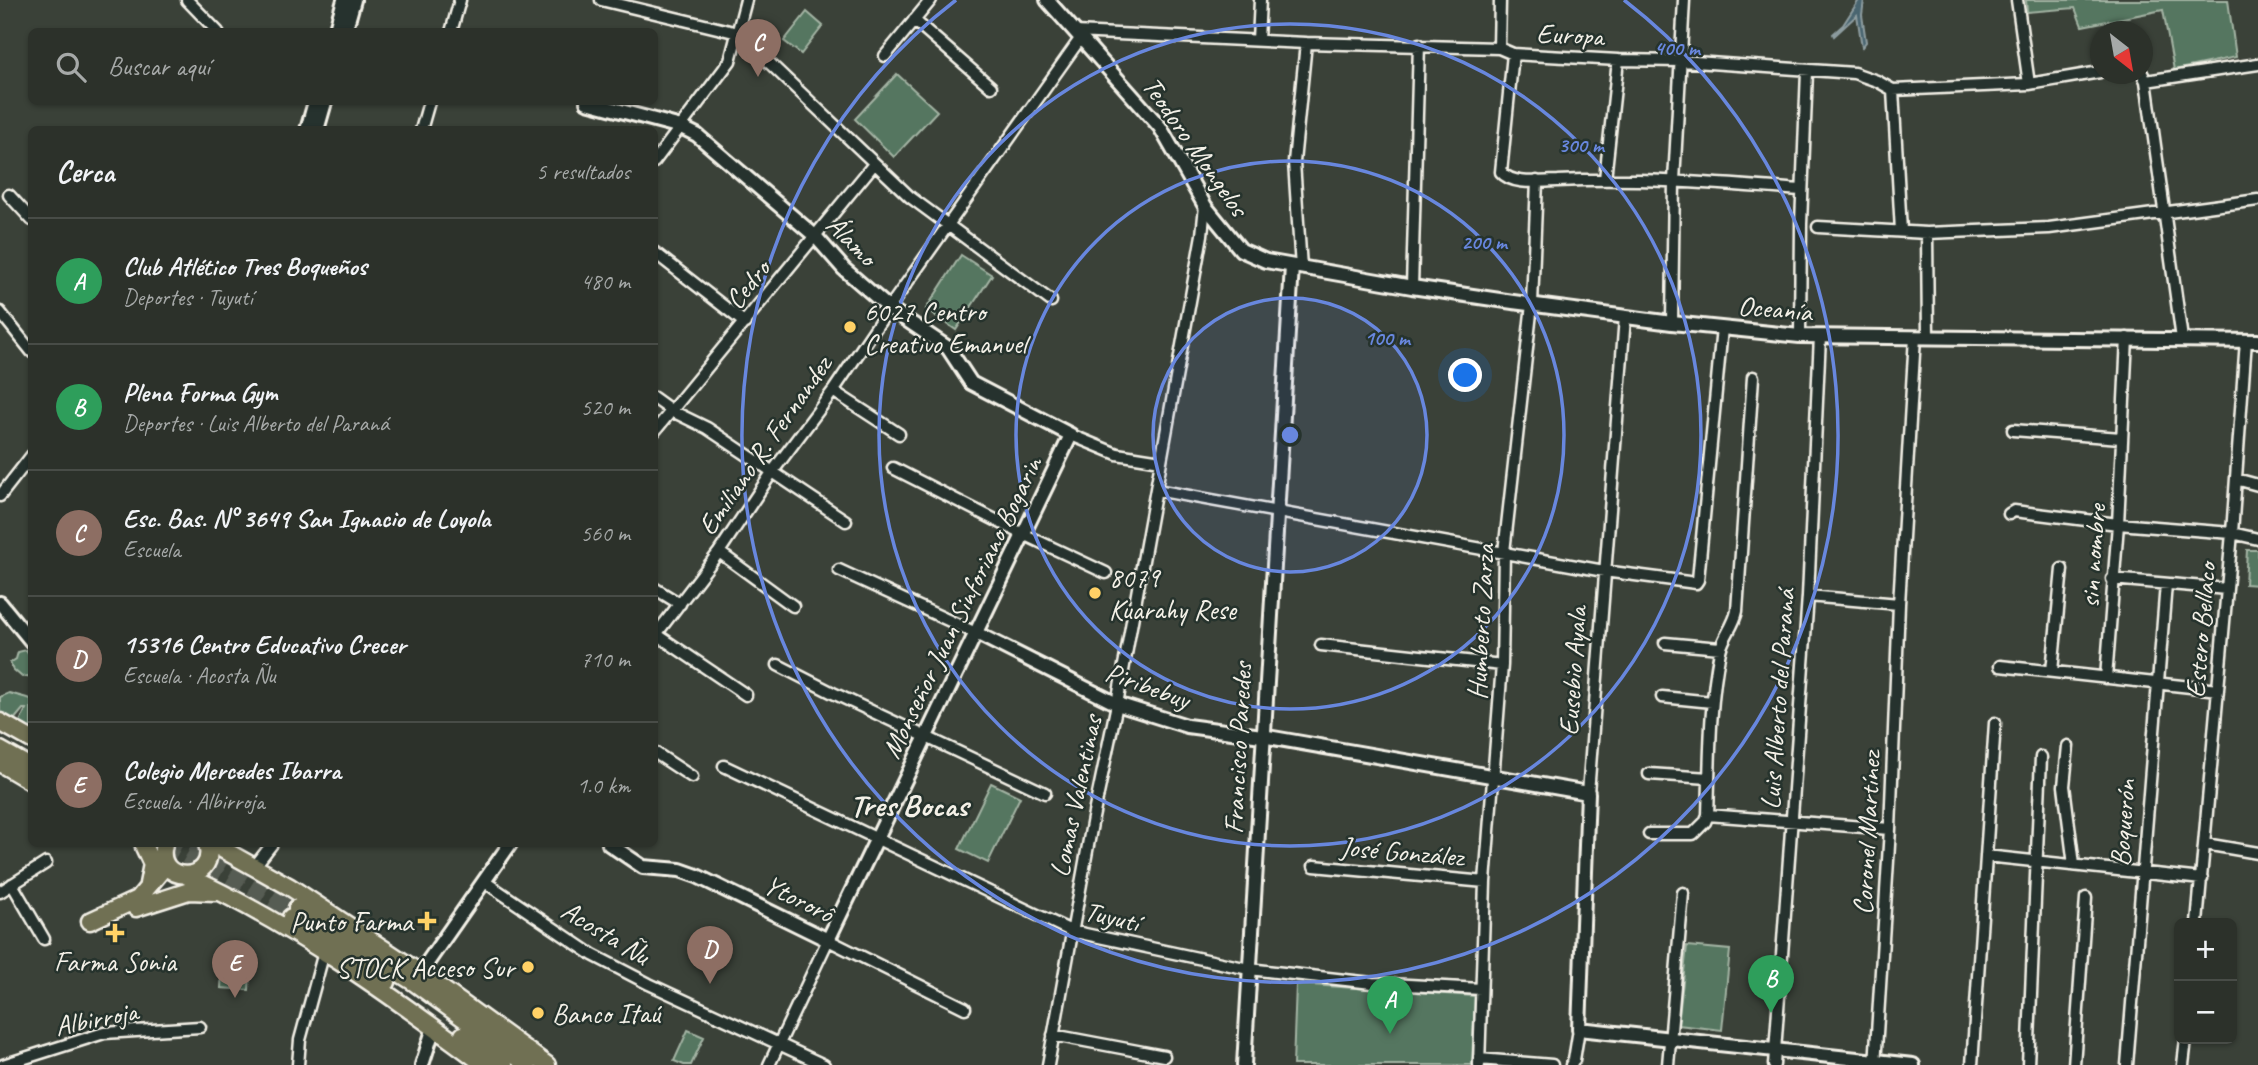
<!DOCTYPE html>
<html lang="es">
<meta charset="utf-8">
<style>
:root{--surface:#2c312a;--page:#383d36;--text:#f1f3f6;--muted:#a6a9a8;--line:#484c47;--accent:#95b2f1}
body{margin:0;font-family:Caveat,sans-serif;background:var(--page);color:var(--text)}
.controls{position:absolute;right:21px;bottom:21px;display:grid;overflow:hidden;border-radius:10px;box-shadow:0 2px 5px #0004}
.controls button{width:63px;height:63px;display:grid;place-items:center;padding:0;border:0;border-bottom:2px solid var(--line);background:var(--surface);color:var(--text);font:35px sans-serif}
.compass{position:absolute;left:2090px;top:21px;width:63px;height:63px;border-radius:50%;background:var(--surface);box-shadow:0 2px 5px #0004;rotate:149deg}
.you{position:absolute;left:1466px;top:376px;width:24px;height:24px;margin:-18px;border:5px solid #fff;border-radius:50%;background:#1a73e8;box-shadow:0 0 0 10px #1a73e833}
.badge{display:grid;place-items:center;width:46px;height:46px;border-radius:50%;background:var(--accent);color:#fff;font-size:23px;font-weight:700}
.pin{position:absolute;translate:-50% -58px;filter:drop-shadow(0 2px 4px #0008)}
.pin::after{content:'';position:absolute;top:37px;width:24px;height:21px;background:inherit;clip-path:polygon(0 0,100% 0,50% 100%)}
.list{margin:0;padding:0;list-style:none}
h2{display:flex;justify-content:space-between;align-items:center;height:91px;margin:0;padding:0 28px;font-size:30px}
h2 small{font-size:23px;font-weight:400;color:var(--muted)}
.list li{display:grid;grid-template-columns:46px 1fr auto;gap:21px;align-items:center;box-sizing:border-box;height:126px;padding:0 28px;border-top:2px solid var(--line)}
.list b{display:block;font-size:26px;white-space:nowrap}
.list p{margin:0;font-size:23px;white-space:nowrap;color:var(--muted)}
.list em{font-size:23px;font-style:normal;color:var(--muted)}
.icon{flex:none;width:38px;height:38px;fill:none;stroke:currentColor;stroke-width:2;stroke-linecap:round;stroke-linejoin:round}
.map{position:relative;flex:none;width:2258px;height:1065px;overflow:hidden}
.search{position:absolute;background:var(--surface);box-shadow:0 2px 5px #0004;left:28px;top:28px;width:630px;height:77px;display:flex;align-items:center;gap:18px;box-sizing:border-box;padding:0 24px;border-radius:10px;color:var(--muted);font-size:26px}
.panel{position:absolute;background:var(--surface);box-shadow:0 2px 5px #0004;left:28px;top:126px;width:630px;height:721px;border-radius:10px}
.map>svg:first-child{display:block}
.green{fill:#547660;stroke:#a4b4a4;stroke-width:2}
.water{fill:#4a6570;stroke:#8e9da0;stroke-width:2}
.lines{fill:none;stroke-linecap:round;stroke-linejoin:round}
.trunk-tunnel{stroke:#565b52;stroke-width:16;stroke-dasharray:16 8;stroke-linecap:butt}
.minor-casing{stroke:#f4f1e8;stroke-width:15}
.tertiary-casing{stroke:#f4f1e8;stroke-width:18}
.secondary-casing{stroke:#f4f1e8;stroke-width:18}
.trunk-casing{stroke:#f4f1e8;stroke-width:21}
.minor{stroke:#26332d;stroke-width:10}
.tertiary{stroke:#26332d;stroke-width:12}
.secondary{stroke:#26332d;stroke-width:12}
.trunk{stroke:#706f52;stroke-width:16}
.ring{fill:none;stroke:#6887de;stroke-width:3.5}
.poi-dot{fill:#ffd166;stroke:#26332d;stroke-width:2.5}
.labels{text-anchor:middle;stroke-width:5;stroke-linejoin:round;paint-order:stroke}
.street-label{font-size:28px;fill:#f4f1e8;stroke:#26332d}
.poi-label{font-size:28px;fill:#f4f1e8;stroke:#26332d;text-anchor:start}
.quarter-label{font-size:32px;font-weight:bold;fill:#f4f1e8;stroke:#26332d}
.centre{fill:#6887de;stroke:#26332d;stroke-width:3.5}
.ring-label{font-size:21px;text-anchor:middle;font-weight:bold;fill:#6887de;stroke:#26332d;stroke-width:5;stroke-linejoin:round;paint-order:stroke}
</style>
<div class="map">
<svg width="2258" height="1065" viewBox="0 0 2258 1065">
<rect width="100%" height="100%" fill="#3a4138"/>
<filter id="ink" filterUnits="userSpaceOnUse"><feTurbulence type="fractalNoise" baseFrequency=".0143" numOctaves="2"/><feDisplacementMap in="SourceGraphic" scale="14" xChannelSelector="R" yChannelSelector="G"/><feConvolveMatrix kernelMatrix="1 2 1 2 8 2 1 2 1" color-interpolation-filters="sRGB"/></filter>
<g filter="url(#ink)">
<path class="green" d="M2026,0H2228L2236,57L2174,70L2163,10L2082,26L2075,8L2027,12Z
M807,12L823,26L801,54L784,41Z
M897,74L937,111L894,157L855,119Z
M961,255L992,275L956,330L926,309Z
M2247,550H2258V585L2245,584Z
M26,650L31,656V673L29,676L22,677L14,670L10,663L16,659L18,652Z
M9,693L31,699V738L18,726L26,709H23L13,721L0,717V697Z
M991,783L1020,797L988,863L959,849Z
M1687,946L1730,950L1722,1030L1678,1025Z
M222,970L250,973L249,990L221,988Z
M1296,984L1475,996L1472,1065H1293Z
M688,1030L704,1037L691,1065H684L674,1061Z"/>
<path class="water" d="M1859,0H1864L1862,15L1866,42L1862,47L1857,15L1834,36L1833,34L1843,25Z"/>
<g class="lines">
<path class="trunk-tunnel" d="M165,844L291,917
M192,844L297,908"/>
<defs>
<path id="minor" d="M187,0L218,32
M601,0L738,33L910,197L1051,301
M2017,0L2029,84
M914,20L991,87
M451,32L460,0
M1075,32L1306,43L1499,48L1513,54L1618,60L1681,61L1854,73L1877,81L1893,90L2029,84L2100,72
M1258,40L1260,0
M1499,48L1500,0
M1513,54L1501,172C1513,186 1541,181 1558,181C1640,177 1721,184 1802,190
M885,56L931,0
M2142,73L2146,81L2182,339
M2146,81L2258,64
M1893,90L1901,231
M421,130L429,102
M654,162L730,61L746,0
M1605,179L1618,60
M9,195L32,220
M1818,227L1927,233L2049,228L2258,200
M1927,233L1928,337
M654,252L745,323
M1301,268L1294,162L1306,43
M1412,287L1419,44
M0,312L32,352
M1672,323L1674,181L1684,0
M1800,336L1801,224L1807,71
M833,391L899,434
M654,398L672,411L707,428L846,521
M2013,430L2121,438
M654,432L874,164
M1071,435L1117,454L1161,461
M893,468L1023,534L1106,573
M2236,479L2258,485
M1156,490L1604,571L1696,583L1698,580L1722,328
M0,496L32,455
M2009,514L2014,511L2118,524L2232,533L2258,539
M719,552L793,606
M839,570L976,633
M2112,579L2227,589
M654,588L680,604
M1808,596L1899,604
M656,634L746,695
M654,637L719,552L773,471L833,391L889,308L1080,39
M1665,643L1720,648
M1321,645L1502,665
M778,665L833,693L1045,793
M2000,666L2218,690
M2052,671L2062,569
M2106,678L2118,524L2127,338
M1662,697L1712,702
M2068,746L2064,786L2074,865
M654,752L692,777
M724,766L1071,931L1249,969L1372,983L1481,989
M1649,774L1709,778
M1588,793L1625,317
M1708,815L1890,829
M1649,834H1693L1705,822L1708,815C1710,761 1709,705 1720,651C1723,637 1734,626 1737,611L1753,377
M2205,844L2258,853
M1986,856L2202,879
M255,866L272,844
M1314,866L1485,882
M485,882L593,955L649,984L824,1065
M12,884L44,939
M0,892L46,863
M2197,923L2232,533L2246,340
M1053,1035L1164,1056
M1479,1059L1552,1065
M3,1065L104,1033L200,1027
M298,1065L300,1040L324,952
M769,1065L828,940L965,1008
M1048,1065L1093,818L1117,704L1202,235L1205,206
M1479,1065L1485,882L1502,665L1504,552L1532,304L1537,181
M1571,1065L1574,1060L1579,1029
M1668,1065L1683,893
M1774,1065L1808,596L1820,336
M1875,1065L1890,829L1899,604L1915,337
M1972,1065L1995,723
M2028,1065L2041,757
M2074,1065L2086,898
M2127,1065L2166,584
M2183,1065L2186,1039"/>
<path id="tertiary" d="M1047,0L1160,127L1205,206L1241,250L1266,261L1412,287L1513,302L1672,323L1800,336L2258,341
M587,102L681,127L697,135L815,236L844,269L889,308L948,348L971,383L1071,435L828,940L697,876L680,870L643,867L609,844
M0,603L32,642
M976,633L1117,704L1187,726L1262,736L1588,793L1579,1029L1913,1065
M420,973L510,844
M422,1065L434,1027
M1244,1065L1292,266"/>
<path id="secondary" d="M335,32L344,0
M345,32L354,0
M307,130L315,102
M317,130L325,102"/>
<path id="trunk" d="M0,722L32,740
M0,750L32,768
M0,763L32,782
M164,844C153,886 219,884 207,844
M213,844L290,887L420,973L547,1065
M144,847L152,864L148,884
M187,876C294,925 391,995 485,1065
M136,908L189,891L215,892
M297,908L415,983L528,1065
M291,917L387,982
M90,921L138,899L166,865
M463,1035L504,1065"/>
</defs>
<use href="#minor" class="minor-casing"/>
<use href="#tertiary" class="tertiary-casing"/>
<use href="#secondary" class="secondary-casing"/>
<use href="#trunk" class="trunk-casing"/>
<use href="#minor" class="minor"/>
<use href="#tertiary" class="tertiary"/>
<use href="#secondary" class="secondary"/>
<use href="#trunk" class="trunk"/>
</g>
</g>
<circle cx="1290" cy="435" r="137" fill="#6887de" fill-opacity=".12"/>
<g class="ring">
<circle cx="1290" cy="435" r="137"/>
<circle cx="1290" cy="435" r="274"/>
<circle cx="1290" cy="435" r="411"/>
<path d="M1624 0A548 548 0 1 1 956 0"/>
</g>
<g class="poi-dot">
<circle cx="850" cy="327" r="7"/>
<circle cx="1095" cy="593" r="7"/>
<path d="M423.5 910.5h7v7h7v7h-7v7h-7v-7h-7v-7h7z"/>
<path d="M111.5 922.5h7v7h7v7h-7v7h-7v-7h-7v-7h7z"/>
<circle cx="528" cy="967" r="7"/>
<circle cx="538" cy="1013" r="7"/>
</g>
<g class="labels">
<g class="street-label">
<text transform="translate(1570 34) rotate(3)" y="10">Europa</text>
<text transform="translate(1196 146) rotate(55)" y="10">Teodoro Mongelos</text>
<text transform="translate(852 240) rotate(45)" y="10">Álamo</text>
<text transform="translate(747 284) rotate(-51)" y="10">Cedro</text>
<text transform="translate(1775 308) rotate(5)" y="10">Oceanía</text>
<text transform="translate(764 445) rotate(-55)" y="10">Emiliano R. Fernandez</text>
<text transform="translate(2092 556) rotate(-86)" y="10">sin nombre</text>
<text transform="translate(961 607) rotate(-64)" y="10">Monseñor Juan Sinforiano Bogarin</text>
<text transform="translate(1480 622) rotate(-87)" y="10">Humberto Zarza</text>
<text transform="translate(2200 630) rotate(-85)" y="10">Estero Bellaco</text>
<text transform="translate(1572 671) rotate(-86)" y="10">Eusebio Ayala</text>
<text transform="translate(1148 685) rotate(20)" y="10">Piribebuy</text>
<text transform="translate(1777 699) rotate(-86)" y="10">Luis Alberto del Paraná</text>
<text transform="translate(1237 748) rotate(-87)" y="10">Francisco Paredes</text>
<text transform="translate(1075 796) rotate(-78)" y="10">Lomas Valentinas</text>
<text transform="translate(2122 823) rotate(-86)" y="10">Boquerón</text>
<text transform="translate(1866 833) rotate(-87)" y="10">Coronel Martínez</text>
<text transform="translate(1402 851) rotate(5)" y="10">José González</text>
<text transform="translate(799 898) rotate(26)" y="10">Ytororô</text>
<text transform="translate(1112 916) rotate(13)" y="10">Tuyutí</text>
<text transform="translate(606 932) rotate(31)" y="10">Acosta Ñu</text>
<text transform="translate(96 1018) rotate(-11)" y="10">Albirroja</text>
</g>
<g class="poi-label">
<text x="864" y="321">6027 Centro<tspan x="864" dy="32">Creativo Emanuel</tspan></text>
<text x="1109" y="587">8079<tspan x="1109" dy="32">Kuarahy Rese</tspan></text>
<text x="413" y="931" text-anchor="end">Punto Farma</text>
<text x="115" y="971" text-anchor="middle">Farma Sonia</text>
<text x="514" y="977" text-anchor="end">STOCK Acceso Sur</text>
<text x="552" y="1023">Banco Itaú</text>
</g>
<g class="quarter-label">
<text x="909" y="816">Tres Bocas</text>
</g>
</g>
<circle cx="1290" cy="435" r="10" class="centre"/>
<g class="ring-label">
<text x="1677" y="55">400 m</text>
<text x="1581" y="152">300 m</text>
<text x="1484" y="249">200 m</text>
<text x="1387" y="345">100 m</text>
</g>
</svg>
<div class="controls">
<button>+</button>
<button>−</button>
</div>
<svg class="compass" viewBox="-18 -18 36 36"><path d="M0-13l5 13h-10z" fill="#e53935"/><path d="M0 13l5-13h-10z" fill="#a6a9a8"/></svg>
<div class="you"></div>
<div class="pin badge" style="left:1390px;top:1034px;background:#2e9e5b">A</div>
<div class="pin badge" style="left:1771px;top:1013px;background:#2e9e5b">B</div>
<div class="pin badge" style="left:758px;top:77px;background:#8d6e63">C</div>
<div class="pin badge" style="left:710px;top:984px;background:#8d6e63">D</div>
<div class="pin badge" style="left:235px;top:998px;background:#8d6e63">E</div>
<div class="search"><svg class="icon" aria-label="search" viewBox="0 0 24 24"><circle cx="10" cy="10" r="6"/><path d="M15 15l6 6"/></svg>Buscar aquí</div>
<section class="panel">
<h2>Cerca<small>5 resultados</small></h2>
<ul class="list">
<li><span class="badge" style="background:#2e9e5b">A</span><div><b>Club Atlético Tres Boqueños</b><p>Deportes · Tuyutí</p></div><em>480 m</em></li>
<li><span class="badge" style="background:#2e9e5b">B</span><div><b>Plena Forma Gym</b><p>Deportes · Luis Alberto del Paraná</p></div><em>520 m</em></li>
<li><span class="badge" style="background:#8d6e63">C</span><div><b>Esc. Bas. N° 3649 San Ignacio de Loyola</b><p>Escuela</p></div><em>560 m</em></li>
<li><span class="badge" style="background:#8d6e63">D</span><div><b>15316 Centro Educativo Crecer</b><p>Escuela · Acosta Ñu</p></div><em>710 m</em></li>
<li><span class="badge" style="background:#8d6e63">E</span><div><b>Colegio Mercedes Ibarra</b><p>Escuela · Albirroja</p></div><em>1.0 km</em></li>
</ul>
</section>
</div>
